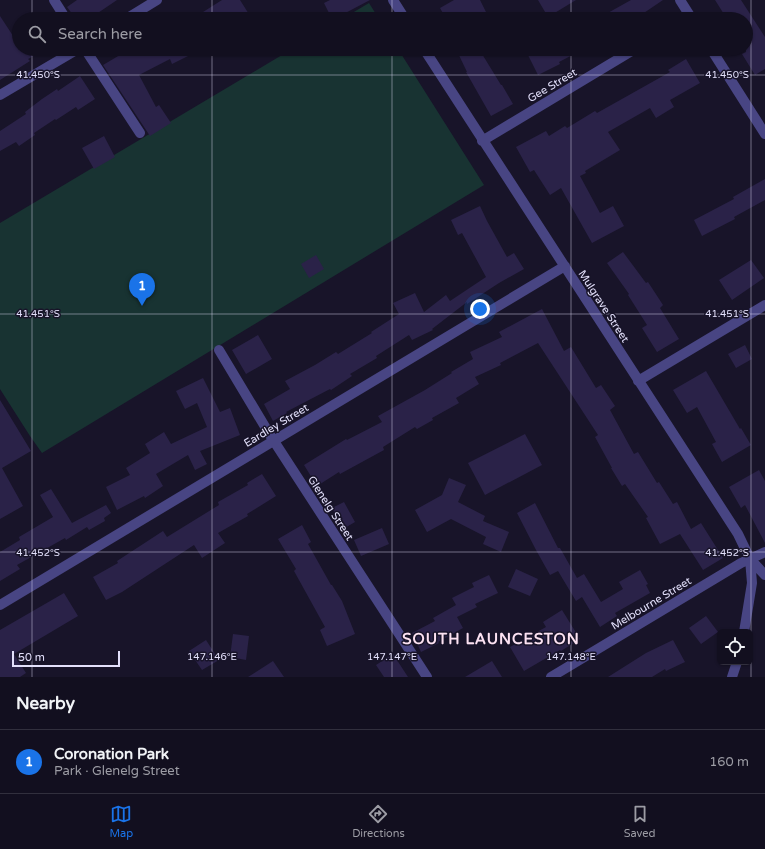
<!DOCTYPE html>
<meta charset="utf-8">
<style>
:root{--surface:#120f1f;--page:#1f1d2c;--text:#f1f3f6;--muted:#9c9ca4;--line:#312f3d;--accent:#1a73e8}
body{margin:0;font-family:"Varela Round",sans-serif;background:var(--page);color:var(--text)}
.controls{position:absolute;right:12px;bottom:12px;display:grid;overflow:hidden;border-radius:6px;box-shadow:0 1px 3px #0004}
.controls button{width:36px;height:36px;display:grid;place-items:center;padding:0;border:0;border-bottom:1px solid var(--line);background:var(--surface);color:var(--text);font:20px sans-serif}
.scale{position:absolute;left:12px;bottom:10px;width:108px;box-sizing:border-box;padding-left:4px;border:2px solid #e3e0fb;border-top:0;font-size:11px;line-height:14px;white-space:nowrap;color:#e3e0fb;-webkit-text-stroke:3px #181429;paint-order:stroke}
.you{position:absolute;left:480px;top:309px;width:14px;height:14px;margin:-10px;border:3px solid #fff;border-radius:50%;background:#1a73e8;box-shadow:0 0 0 6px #1a73e833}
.badge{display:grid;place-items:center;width:26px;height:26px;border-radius:50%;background:var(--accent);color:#fff;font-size:13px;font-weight:700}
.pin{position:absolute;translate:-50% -33px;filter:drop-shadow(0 1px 2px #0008)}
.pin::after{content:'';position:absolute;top:21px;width:14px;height:12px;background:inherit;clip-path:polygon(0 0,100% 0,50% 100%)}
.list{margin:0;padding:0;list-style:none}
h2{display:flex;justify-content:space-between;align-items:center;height:52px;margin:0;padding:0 16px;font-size:17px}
h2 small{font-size:13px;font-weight:400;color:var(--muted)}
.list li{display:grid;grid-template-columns:26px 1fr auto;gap:12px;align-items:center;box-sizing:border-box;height:64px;padding:0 16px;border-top:1px solid var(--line)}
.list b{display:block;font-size:15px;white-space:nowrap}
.list p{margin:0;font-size:13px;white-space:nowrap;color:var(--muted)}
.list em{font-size:13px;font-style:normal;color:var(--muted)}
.icon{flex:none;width:22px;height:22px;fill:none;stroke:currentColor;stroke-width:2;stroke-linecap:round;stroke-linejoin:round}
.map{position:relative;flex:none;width:765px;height:677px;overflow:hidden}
.search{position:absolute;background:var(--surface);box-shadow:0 1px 3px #0004;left:12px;right:12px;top:12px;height:44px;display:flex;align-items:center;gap:10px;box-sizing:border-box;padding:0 14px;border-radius:22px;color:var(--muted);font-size:15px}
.sheet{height:116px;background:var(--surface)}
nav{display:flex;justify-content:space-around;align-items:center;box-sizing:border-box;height:56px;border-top:1px solid var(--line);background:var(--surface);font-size:11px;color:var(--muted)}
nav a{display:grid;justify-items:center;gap:2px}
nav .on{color:var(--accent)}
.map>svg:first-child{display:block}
.green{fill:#183332}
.building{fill:#2a2248}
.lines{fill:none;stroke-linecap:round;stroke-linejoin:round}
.minor{stroke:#484583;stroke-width:10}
.ticks{fill:none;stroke:#e3e0fb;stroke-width:1;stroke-opacity:0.45}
.labels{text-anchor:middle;stroke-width:3;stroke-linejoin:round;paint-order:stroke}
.street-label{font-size:11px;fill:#e3e0fb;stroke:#181429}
.district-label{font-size:15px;font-weight:bold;letter-spacing:1px;fill:#fce2f2;stroke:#181429}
.ticks-label{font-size:10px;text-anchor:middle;fill:#e3e0fb;stroke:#181429;stroke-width:3;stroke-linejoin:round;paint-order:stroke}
</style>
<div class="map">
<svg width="765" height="677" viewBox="0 0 765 677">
<rect width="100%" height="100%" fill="#181429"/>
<path class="green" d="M369,3L379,19H342Z
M292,49H398L484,185L42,453L30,436L0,389V223Z"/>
<path class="building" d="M77,0H117L89,19H76L67,7Z
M222,0H240L252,19H192Z
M330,0H370L334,19H332L324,3Z
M454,0H480L487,14L478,19H446L440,8Z
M538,0H576L548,17Z
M631,0H663L635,19H597Z
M715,0H741L765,37V69L755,75L742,54L746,52V19H727Z
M0,16L19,45V49H47L28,59L30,61L0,80Z
M133,49H202L172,64L170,59L139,75L156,107L159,105L171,123L150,136L103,65L125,52L126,53Z
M456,49H479L501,85H502L513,104L491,116L466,72H467Z
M525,49H584L559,62L560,64L538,75Z
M686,59L700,83L670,100L674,107L656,118L650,108L608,132L620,150L585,171L586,173L580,176L600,213L613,206L624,226L592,243L561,188L550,195L534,170L530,172L516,147L546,131L549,136L565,126L567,128L595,111L597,113L670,72L668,70Z
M80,76L95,99L78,110L76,107L56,120L55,119L34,133L35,135L19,146L16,142L0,151V131L26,114L25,112L42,99L57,89L58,91Z
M104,136L115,157L94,169L82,148Z
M765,179V200L734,217L735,219L702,236L694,220L734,199L733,197Z
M480,206L487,221L507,257L514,253L524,269L499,283L467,304V302L432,329L433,330L412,340L409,335L376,356L377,358L350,374L352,376L331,390L330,389L286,412L287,413L273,421L264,404L290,389L285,381L315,365L336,352L338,354L372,333L371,332L399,314L393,303L415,293L424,312L446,295L450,301L486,277L462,233L458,235L451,220Z
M623,252L646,283L648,282L663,305L660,308L679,339L657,352L642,328L647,325L628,295L629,294L607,263Z
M316,255L324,269L309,278L301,264Z
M751,260L764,278L732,300L719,280Z
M542,309L564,351L571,347L596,388L601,385L615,406L610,410L634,454L638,452L657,483L659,482L673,504L677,502L691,529L701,523L723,558L703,570L680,534L660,544L646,518L648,517L625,484L622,486L611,468H612L595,437L598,435L538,343L500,363L501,365L475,377L479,384L456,398L459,403L432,418L433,420L417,429L415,427L383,447L384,450L340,474L339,472L317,486L304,465L346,439L347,440L382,422L378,416L425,390L452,373L451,372L473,359L470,352L502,337L499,332Z
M258,335L272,359L246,374L232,350Z
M745,345L752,359L736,368L728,354Z
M706,371L740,429L741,428L751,445L722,462L712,444L716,442L697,407L687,413L673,390Z
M203,378L220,412L230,408L240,435L200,451L207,464L195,470L188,455L156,474L163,486L145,498L144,496L117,510L106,487L130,475L126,468L150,453L145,444L164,432L171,444L207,427L197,403L185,409L176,391Z
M0,400L31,451L2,468L23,506L0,519Z
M525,434L542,465L485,495L468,463Z
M759,470L765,481V543L745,505L741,508L729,487Z
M262,474L276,496L247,514L248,516L218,533L225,543L202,558L194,545L122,592L106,600L93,577L118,563L117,561L163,531L167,537L219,505L218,502L248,485L247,483Z
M449,478L466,485L458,502L485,516L483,521L509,532L501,552L483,544L486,537L451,519L427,532L415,510L442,495Z
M51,489L72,523L106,505L111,513L104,518L105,521L89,530L87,527L66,540L65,538L17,565L20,569L0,581V552L20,540L19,537L53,517L40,495Z
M344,502L355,522L343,529L332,508Z
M535,503L558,548H560L577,578L584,574L601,602L623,589L619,582L640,570L648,584L646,585L650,593L615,613L617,616L600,627L582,597L576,601L558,571L550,575L536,550L517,513Z
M302,525L311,542L308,544L331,585H332L342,601L355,634L327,646L320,630L325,627L294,571L296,569L278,539Z
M382,528L389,544L361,556L354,540Z
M516,569L538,579L530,596L508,587Z
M489,575L498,593L475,604L477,607L457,617L463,628L438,642L439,643L421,652L412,633L435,621L433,618L456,605L452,598L474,587L472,583Z
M64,593L78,616L14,654L26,673L20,677H0V630Z
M562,610L580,639L561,651L560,650L524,671L510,647L546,627L543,622Z
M706,616L718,632L701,644L689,628Z
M233,634L249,636L246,660L230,657Z
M206,640L219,660L202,670L189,651Z
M673,640L685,662L666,671L665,669L652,677H608L646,653Z
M393,654L408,677H384L376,665Z
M273,661L284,677H248Z
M492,661L502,677H465Z"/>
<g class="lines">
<path class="minor" d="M54,0L66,19
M393,0L405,19
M680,0L692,19
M126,19L157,0
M85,49L140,133
M424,49L738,534L750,559L765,575
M711,49L765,134
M0,95L78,49
M482,141L635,49
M219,350L270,435L427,677
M638,381L765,305
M0,605L565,266
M744,632L752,583L750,559
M551,677L741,563L765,552
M732,677L737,662"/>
</g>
<path class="ticks" d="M32,0V19M212,0V19M392,0V19M571,0V19M751,0V677M32,49V677M212,49V677M392,49V677M571,49V677M0,75H765M0,314H765M0,552H765"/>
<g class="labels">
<g class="street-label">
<text transform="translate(552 85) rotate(-31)" y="4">Gee Street</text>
<text transform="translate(604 306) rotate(57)" y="4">Mulgrave Street</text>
<text transform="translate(276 425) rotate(-31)" y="4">Eardley Street</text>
<text transform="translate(331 508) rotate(57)" y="4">Glenelg Street</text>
<text transform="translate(651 603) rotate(-31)" y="4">Melbourne Street</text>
</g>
<g class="district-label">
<text x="491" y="644">SOUTH LAUNCESTON</text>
</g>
</g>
<g class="ticks-label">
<text x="38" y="78">41.450°S</text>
<text x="727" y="78">41.450°S</text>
<text x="38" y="317">41.451°S</text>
<text x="727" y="317">41.451°S</text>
<text x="38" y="556">41.452°S</text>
<text x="727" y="556">41.452°S</text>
<text x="212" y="660">147.146°E</text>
<text x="392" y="660">147.147°E</text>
<text x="571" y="660">147.148°E</text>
</g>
</svg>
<div class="controls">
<button><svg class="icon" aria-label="locate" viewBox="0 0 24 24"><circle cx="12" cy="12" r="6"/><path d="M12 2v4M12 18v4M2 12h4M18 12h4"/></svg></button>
</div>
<div class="scale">50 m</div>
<div class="you"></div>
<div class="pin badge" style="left:142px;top:306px">1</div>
<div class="search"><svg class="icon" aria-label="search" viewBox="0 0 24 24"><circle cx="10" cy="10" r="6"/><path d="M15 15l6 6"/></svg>Search here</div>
</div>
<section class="sheet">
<h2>Nearby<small></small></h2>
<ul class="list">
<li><span class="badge">1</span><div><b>Coronation Park</b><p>Park · Glenelg Street</p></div><em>160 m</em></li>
</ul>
</section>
<nav>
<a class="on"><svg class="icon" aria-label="map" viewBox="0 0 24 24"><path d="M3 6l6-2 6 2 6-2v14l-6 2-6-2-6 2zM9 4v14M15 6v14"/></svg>Map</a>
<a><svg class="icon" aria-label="directions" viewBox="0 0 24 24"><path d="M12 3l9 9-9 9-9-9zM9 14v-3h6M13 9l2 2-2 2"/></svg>Directions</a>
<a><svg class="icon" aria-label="saved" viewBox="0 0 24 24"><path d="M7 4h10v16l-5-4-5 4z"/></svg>Saved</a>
</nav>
